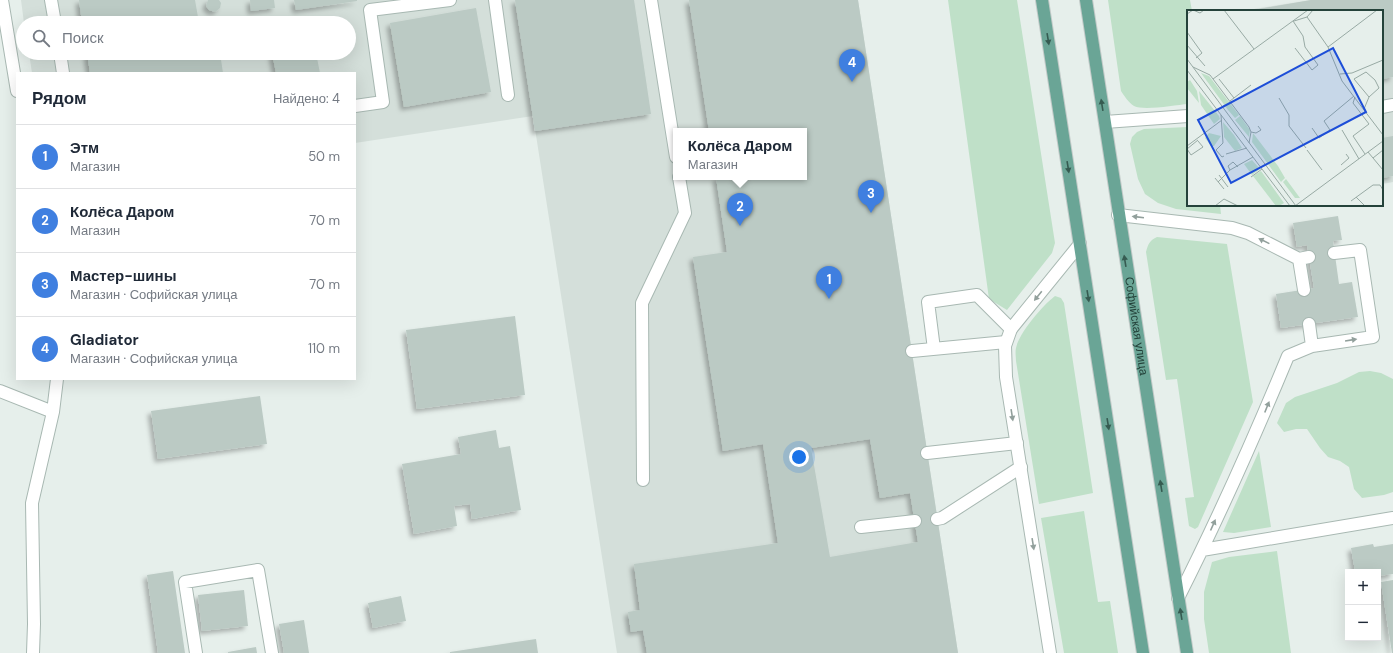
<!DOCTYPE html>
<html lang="ru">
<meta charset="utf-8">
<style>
:root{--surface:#fff;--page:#f2f2f3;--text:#1f2937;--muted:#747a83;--line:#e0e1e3;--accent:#0b8043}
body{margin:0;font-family:"DM Sans",sans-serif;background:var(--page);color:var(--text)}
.controls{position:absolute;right:12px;bottom:12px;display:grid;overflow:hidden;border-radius:0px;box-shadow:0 4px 16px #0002}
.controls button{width:36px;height:36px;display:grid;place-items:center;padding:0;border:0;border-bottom:1px solid var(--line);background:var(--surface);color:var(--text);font:20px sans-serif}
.you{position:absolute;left:799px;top:457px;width:14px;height:14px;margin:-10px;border:3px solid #fff;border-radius:50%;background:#1a73e8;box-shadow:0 0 0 6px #1a73e833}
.badge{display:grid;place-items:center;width:26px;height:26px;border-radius:50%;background:var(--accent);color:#fff;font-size:13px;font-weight:700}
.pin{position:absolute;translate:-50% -33px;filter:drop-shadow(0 1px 2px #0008)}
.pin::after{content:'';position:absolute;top:21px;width:14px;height:12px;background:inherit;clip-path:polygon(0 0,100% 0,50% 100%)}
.popup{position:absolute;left:673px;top:128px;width:134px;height:52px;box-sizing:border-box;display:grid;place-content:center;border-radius:0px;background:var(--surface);filter:drop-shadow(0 1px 3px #0005);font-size:13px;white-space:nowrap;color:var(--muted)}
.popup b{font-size:15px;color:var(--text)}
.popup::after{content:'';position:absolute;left:50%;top:100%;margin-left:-8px;border:8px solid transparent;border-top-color:var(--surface)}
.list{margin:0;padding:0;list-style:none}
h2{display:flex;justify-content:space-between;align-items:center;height:52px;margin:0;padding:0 16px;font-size:17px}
h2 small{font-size:13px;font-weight:400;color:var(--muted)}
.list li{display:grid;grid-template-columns:26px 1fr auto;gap:12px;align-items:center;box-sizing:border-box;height:64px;padding:0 16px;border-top:1px solid var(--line)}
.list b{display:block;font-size:15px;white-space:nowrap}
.list p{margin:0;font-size:13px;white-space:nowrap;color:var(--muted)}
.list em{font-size:13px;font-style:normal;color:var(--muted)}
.icon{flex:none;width:22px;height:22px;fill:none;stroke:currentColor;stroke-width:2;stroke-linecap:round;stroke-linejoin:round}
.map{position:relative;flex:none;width:1393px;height:653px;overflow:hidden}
.search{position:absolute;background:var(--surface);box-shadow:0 4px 16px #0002;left:16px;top:16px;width:340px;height:44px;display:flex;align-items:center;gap:10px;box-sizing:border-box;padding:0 14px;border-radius:22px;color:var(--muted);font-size:15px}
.panel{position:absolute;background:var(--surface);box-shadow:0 4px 16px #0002;left:16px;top:72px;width:340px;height:308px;border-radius:0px}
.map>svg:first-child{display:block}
.built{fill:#d4dfda;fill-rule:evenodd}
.green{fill:#bfe0c8}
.building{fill:#bbcac4;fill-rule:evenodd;filter:url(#shadow)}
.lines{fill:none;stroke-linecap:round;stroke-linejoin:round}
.service-casing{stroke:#a8b8b2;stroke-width:14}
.minor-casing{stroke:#a8b8b2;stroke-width:14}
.primary-casing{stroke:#c2cac8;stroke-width:14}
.service{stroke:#fff;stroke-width:12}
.minor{stroke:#fff;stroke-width:12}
.primary{stroke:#6aa596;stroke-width:12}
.oneway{fill:#365b51}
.oneway2{fill:#92a09c}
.labels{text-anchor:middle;stroke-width:3;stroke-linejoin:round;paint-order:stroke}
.street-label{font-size:12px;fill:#24423a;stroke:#f7fbf9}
.inset-road{fill:none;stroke:#98aaa4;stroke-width:1}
.view{fill:#1d4ed8;fill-opacity:0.15;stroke:#1d4ed8;stroke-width:2}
.inset-edge{fill:none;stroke:#24423a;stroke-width:2}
</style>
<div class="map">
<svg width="1393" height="653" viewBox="0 0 1393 653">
<defs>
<filter id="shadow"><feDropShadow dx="-3.5" dy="3.5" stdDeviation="2" flood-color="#0004"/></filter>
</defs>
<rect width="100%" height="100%" fill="#e6efeb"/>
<path class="built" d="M21,0H858L958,653H617L533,116L355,143V73H32L29,53H349V23H24ZM676,131H804V177H676Z
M1311,0H1393V182L1382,184V11H1241Z"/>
<path class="green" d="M948,0H1017L1055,243L1052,253L1007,310L989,299Z
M1108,0H1190L1192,11H1188V104C1175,105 1144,111 1134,106C1128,102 1125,97 1121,91Z
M1188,127V205H1220L1221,214L1176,209L1158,203L1145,194L1138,179L1130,144L1132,137L1137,132L1144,129Z
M1157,237L1227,244L1253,402L1198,527L1195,529L1189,526L1185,498L1194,497L1177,379L1166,380L1146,252C1148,244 1150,240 1157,237Z
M1055,296L1061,298L1064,303L1093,493L1039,504L1016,361C1016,357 1015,352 1016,348C1019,333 1043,305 1055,296Z
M1370,371L1381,373L1393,379V492L1384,495L1362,498L1354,489L1349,467L1340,461L1328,457L1320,448L1307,429H1296L1284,432L1277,423L1286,403L1295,397L1337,383L1359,372Z
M1259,451L1271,527L1234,533L1223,532Z
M1084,511L1098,602L1110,601L1118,653H1064L1041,518Z
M1277,551L1291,653H1209L1204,619V592L1212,562L1229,557Z"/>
<path class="building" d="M79,0H195L199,23H82Z
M208,0H219L221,3L220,8L215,12L209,10L206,6Z
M250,0H274L275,8L251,11Z
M294,0H357V1L296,10Z
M515,0H634L651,114L535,131Z
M689,0H858L958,653H647L643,630L631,632L628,612L640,610L634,564L778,543L763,444L723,451L693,257L727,252L716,177H804V131H709ZM870,439L880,498L910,493L918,542L830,557L811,448Z
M1311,0H1393V77L1382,79V11H1247Z
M476,8L491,92L404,107L390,23Z
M87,53H220L223,73H90Z
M272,53H316L320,73H276Z
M1393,136V176L1382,178V138Z
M1338,216L1342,240L1333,241L1339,284L1352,282L1358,317L1281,328L1276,294L1314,288L1307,245L1297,247L1293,223Z
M515,316L525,395L417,409L406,330Z
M260,396L267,444L158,459L151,411Z
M496,430L499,448L510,446L521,510L472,519L470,504L454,506L457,526L414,534L402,464L461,454L458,437Z
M1373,544L1374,547L1393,544V574L1378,576V572L1355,571L1351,548Z
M173,571L185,653H158L147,575Z
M1393,580V653H1392L1381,582Z
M244,590L248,626L202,631L198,595Z
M401,596L406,621L373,628L368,603Z
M304,620L309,653H284L279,624Z
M536,639L538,653H450V652Z
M256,647L257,653H228V652Z"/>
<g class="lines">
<defs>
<path id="service" d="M2,0L17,91
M51,0L55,23
M495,0L508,95
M651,0L676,157
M60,53L63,73
M355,106L383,102L370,10L450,0
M1382,107L1393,105
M1105,122L1188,116
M1118,215L1232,228L1248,233L1299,259L1309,257
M1299,259L1304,290
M1309,324L1312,346
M934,349L928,302L977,295L1011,329
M912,351L1006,342
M0,391L53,412
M927,453L1017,443
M643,480L642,303L685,213L679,177
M937,519L942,518L1021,467
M861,527L915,521
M1202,550L1393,518
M1178,598C1218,519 1254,438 1288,356L1312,346L1373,337L1360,250L1334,253
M33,653L34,624L32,503L53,412L57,379
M196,653L185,582L258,570L272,653"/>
<path id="minor" d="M1050,653L1006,377L1005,346L1011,329L1080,244"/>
<g id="primary">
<path d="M1042,0L1143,653"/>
<path id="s1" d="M1086,0L1187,653"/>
</g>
</defs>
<use href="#service" class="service-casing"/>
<use href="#minor" class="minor-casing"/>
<use href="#primary" class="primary-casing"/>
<use href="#service" class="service"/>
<use href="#minor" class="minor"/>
<use href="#primary" class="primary"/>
</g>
<defs><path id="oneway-solid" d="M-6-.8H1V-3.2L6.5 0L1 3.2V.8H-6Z"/></defs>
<g class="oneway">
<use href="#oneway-solid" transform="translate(1048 39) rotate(81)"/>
<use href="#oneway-solid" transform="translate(1102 105) rotate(-99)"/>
<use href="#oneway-solid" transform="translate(1068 167) rotate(81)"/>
<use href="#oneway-solid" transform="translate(1125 261) rotate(-99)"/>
<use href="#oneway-solid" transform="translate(1088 296) rotate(81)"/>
<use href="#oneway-solid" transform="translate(1108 424) rotate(81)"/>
<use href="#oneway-solid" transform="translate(1161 486) rotate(-99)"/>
<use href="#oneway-solid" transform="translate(1181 614) rotate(-99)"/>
</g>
<g class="oneway2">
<use href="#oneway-solid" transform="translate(1138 217) rotate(-173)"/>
<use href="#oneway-solid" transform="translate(1264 241) rotate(-154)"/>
<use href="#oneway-solid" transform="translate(1038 296) rotate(129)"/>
<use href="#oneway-solid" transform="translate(1351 340) rotate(-9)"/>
<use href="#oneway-solid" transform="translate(1267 407) rotate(-68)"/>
<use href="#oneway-solid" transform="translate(1012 415) rotate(81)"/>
<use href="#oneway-solid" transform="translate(1213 525) rotate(-66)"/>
<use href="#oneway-solid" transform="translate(1033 544) rotate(81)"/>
</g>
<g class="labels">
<g class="street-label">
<text dy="4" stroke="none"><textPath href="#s1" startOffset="330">Софийская улица</textPath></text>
</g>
</g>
<g transform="translate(1187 10)">
<rect width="196" height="196" fill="#e6efeb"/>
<path d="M14,63L22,66L52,105L48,108L41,100ZM3,70L10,81L12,93L0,78V72ZM12,81L32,106L33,109L27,114L14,95ZM53,106L63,120L62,127L48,110ZM36,112L47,125L55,138L48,141L37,127ZM22,123L34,126L27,136H24L18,128ZM66,123L91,156L98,168L94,172L65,132ZM65,150L73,159L65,165L57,154ZM74,161L97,193L92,196H89L66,166ZM99,169L113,188H108L96,172Z" fill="#bfe0c8"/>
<path class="inset-road" d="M37,0L67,39M126,0L120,7L141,37L155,71L196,125M0,4L6,0L13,3L17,0M106,11L116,26L118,37L131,55L125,60L108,38M107,11L120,7M0,22L15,43L9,48M0,35L18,56M141,37L190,0M0,49L109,196M6,57L23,65L62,117L64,122L62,133M0,60L103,196M153,64L165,63L196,50M26,69L121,0M32,69L47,88M168,87L166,93L182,114L166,126L178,144M92,88L102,105V116L119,138M43,91L64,75M177,99L182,87L192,78L188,70L179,62L167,69L182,87M34,105L36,133L29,140L35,147L37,146M125,118L132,128L143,120L137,111L167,86M155,120L172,149M64,122L69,123L74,120L71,116M0,136L35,110M0,139L4,145L16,137L11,131M0,139L11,130M120,140L135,160M181,142L196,160M39,144L60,138M186,148L196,140M154,155L162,148L159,144M43,160L41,156L46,152L51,157M32,165L41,177M64,167L75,159M28,168L37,179M31,172L43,160L66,147M169,187L178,196M164,191L186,175H193L196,180M28,196L37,189L51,196M108,196L196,131"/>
<path class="view" d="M146,38L179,102L44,173L11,110Z"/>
<rect width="196" height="196" class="inset-edge"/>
</g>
</svg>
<div class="controls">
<button>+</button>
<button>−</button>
</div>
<div class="you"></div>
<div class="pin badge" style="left:829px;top:299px;background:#3f7fe0">1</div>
<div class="pin badge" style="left:740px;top:226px;background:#3f7fe0">2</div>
<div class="popup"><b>Колёса Даром</b>Магазин</div>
<div class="pin badge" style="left:871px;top:213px;background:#3f7fe0">3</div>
<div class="pin badge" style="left:852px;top:82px;background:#3f7fe0">4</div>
<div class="search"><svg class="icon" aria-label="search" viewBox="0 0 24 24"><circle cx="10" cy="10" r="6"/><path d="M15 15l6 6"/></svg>Поиск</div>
<section class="panel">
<h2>Рядом<small>Найдено: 4</small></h2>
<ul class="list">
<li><span class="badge" style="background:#3f7fe0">1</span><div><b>Этм</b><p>Магазин</p></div><em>50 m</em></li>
<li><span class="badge" style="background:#3f7fe0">2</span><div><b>Колёса Даром</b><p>Магазин</p></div><em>70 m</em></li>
<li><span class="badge" style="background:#3f7fe0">3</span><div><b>Мастер-шины</b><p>Магазин · Софийская улица</p></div><em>70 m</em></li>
<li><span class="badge" style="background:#3f7fe0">4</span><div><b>Gladiator</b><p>Магазин · Софийская улица</p></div><em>110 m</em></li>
</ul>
</section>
</div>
